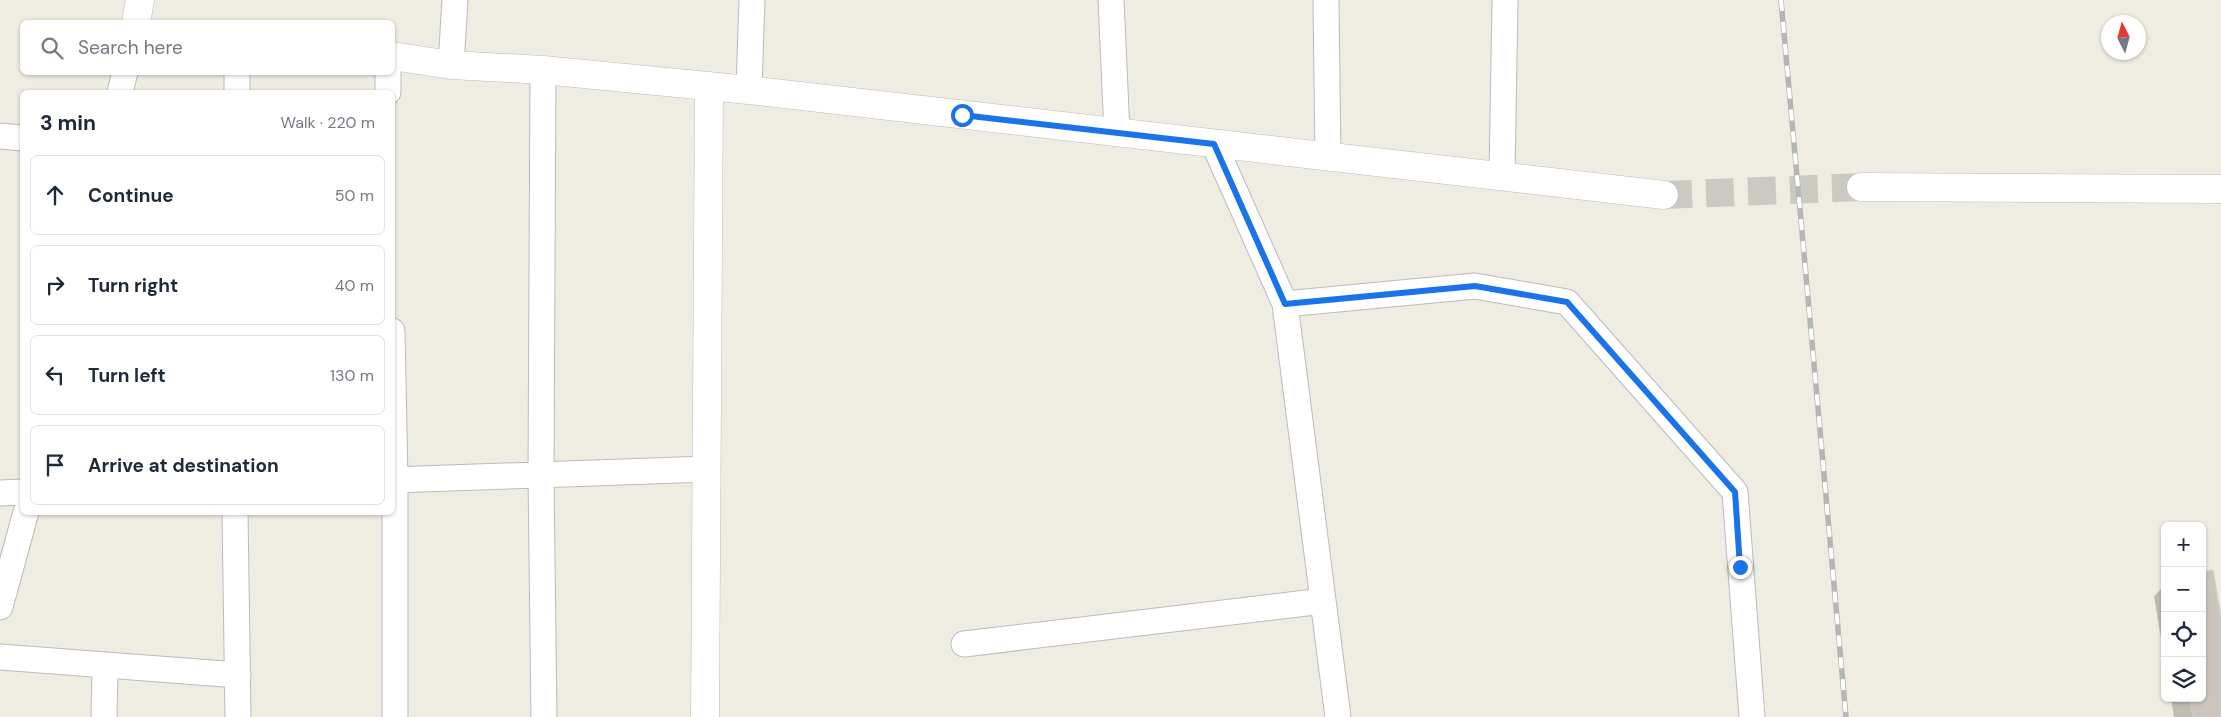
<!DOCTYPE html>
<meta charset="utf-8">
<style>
:root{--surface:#fff;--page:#f2f2f3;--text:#1f2937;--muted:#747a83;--line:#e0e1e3}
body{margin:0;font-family:"DM Sans",sans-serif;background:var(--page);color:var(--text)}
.controls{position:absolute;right:15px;bottom:15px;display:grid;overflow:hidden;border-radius:8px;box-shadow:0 1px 4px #0004}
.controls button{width:45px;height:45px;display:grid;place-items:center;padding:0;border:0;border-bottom:1px solid var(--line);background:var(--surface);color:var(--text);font:25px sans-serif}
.compass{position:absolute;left:2101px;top:15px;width:45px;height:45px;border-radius:50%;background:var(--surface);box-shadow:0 1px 4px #0004;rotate:354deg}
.stop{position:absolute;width:15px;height:15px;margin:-11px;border:4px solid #1a73e8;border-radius:50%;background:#fff}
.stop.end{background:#1a73e8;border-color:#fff;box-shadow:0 1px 5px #0008}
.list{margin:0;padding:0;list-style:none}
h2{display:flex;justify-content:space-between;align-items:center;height:65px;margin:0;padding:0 20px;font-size:21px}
h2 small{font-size:16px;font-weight:400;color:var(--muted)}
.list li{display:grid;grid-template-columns:32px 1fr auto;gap:15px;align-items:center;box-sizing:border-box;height:80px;margin:0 10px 10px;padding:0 10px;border:1px solid var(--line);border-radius:8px}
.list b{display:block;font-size:19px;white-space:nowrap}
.list em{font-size:16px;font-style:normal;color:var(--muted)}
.icon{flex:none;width:28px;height:28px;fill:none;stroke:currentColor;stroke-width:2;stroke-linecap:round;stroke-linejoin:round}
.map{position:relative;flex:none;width:2221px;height:717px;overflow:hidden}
.search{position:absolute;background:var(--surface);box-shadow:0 1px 4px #0004;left:20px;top:20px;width:375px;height:55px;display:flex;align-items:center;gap:12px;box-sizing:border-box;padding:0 18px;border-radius:8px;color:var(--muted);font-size:19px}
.panel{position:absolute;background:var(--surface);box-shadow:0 1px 4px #0004;left:20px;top:90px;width:375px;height:425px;border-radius:8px}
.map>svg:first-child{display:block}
.shadow{fill:#0003}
.building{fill:#cac6bf;stroke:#d4cdc0}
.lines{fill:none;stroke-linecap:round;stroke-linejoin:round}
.secondary-tunnel{stroke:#cac9c2;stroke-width:28;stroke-dasharray:28 14;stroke-linecap:butt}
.street-casing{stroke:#b8bbc0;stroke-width:27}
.secondary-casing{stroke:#b8bcc2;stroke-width:29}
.street{stroke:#fff;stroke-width:25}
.secondary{stroke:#fff;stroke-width:28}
.rail-casing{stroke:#b4b5b5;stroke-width:5.5}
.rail{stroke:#fff;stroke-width:4;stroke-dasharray:11;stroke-linecap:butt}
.route{stroke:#1a73e8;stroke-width:6}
</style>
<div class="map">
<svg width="2221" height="717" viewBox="0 0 2221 717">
<rect width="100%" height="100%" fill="#efece2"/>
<path class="shadow" d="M2165,585V663L2154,596Z
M2221,625V717H2174L2171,698H2202Z"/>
<path class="building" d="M2213,570L2221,617V717H2193L2190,698H2202V572Z"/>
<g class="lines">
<path class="secondary-tunnel" d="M1664,195L1861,187"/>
<defs>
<path id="street" d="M1111,0L1117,133
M1326,0L1328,157
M451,65L455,0
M543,70L541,475L544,717
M388,72V92
M749,90L752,0
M120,92L125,72
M237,92V72
M0,136L22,138
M1214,144L1285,304L1475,286L1567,302L1735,492L1752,717
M1502,177L1505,0
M1285,304L1338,717
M392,331L395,480V717
M392,480L707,469
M0,493L22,492
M235,512L238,717
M0,607L26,512
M964,644L1323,601
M0,657L238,675
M104,717L105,666"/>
<path id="secondary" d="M136,22L140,0
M392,56L451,65L543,70L749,90L1664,195
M1861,187L2221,189
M705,717L709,86"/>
</defs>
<use href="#street" class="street-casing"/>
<use href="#secondary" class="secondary-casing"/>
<use href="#street" class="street"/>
<use href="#secondary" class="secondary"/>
<defs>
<path id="rail" d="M1781,0L1846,717"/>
</defs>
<use href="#rail" class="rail-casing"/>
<use href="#rail" class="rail"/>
</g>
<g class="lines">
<path class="route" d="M962,115L1214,144L1285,304L1475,286L1567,302L1735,492L1740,567"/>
</g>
</svg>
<div class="controls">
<button>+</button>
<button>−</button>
<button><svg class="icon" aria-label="locate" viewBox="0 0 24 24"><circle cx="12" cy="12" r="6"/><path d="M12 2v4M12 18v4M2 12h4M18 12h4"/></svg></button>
<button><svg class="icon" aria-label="layers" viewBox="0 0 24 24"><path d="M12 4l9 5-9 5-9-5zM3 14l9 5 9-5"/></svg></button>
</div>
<svg class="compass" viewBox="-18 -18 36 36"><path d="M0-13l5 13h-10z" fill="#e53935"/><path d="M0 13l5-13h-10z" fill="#747a83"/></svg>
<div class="stop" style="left:962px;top:115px"></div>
<div class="stop end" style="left:1740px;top:567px"></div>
<div class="search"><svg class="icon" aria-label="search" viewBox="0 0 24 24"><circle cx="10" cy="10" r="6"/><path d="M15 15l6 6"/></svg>Search here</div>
<section class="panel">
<h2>3 min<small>Walk · 220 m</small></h2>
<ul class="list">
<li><svg class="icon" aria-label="ahead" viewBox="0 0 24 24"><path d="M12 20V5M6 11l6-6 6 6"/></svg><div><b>Continue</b></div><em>50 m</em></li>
<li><svg class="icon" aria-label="right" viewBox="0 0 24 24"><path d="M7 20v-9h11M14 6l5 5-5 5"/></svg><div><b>Turn right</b></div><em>40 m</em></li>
<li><svg class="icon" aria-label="left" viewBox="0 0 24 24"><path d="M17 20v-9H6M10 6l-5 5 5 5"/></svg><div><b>Turn left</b></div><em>130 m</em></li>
<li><svg class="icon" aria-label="arrive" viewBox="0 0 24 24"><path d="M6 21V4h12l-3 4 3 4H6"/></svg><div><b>Arrive at destination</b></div></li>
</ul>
</section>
</div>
